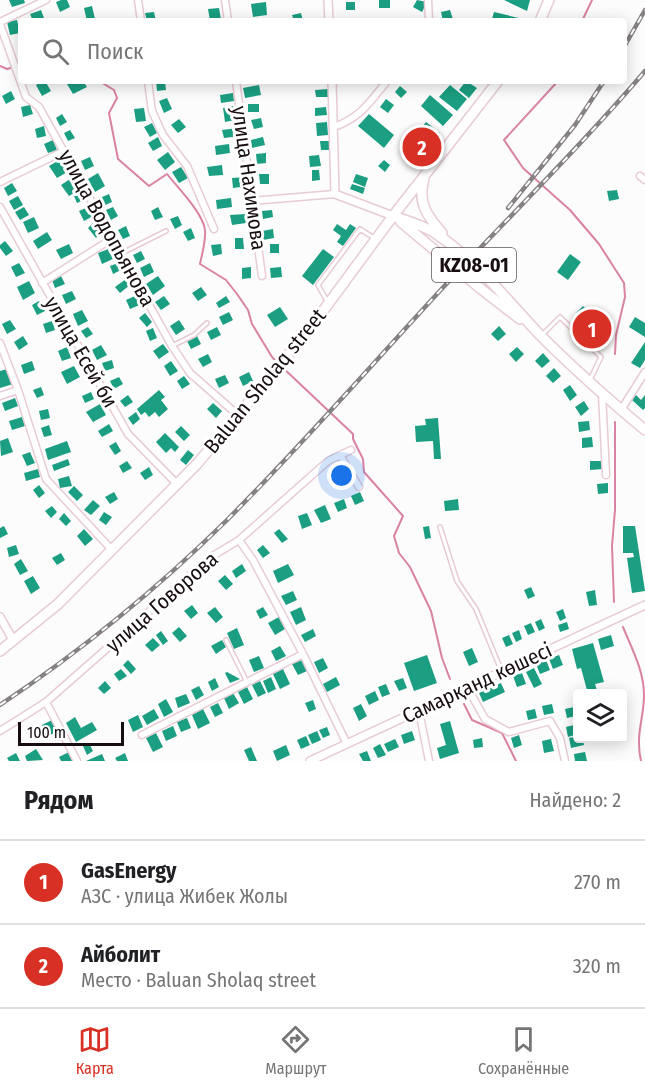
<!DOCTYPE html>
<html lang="ru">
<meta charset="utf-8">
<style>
:root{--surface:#fff;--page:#f2f2f2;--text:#202124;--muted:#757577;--line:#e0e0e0;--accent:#d93025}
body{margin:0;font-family:"Fira Sans Condensed",sans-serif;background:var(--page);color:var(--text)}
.controls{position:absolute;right:18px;bottom:18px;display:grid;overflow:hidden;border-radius:6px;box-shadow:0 3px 15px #0003}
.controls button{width:54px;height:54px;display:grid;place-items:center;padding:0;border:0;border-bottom:2px solid var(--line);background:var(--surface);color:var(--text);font:30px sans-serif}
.scale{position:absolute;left:18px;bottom:15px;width:106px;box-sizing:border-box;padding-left:6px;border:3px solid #180e12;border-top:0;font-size:16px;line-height:21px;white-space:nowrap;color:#180e12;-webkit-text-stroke:4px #fff;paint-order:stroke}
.you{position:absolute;left:342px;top:476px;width:21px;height:21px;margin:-15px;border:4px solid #fff;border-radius:50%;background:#1a73e8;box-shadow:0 0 0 9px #1a73e833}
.badge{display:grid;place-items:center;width:39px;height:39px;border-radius:50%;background:var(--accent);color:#fff;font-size:20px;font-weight:700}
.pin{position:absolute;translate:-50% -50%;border:3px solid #fff;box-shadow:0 2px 6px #0006}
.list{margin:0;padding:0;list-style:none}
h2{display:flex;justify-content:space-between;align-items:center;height:78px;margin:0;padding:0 24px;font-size:26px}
h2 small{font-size:20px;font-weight:400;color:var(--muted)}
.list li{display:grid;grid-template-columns:39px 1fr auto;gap:18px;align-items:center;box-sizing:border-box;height:84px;padding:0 24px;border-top:2px solid var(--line)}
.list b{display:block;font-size:22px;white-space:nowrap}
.list p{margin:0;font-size:20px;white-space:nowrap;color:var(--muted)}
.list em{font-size:20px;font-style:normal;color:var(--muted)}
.icon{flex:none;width:33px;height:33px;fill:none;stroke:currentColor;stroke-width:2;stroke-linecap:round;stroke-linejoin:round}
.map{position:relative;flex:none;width:645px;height:761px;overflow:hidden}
.search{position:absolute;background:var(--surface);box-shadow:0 3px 15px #0003;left:18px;right:18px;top:18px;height:66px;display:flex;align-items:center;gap:15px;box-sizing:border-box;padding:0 21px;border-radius:6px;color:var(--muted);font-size:22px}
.sheet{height:246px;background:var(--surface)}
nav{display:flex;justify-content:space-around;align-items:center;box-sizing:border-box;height:84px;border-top:2px solid var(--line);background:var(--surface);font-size:16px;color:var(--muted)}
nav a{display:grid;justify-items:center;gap:3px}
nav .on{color:var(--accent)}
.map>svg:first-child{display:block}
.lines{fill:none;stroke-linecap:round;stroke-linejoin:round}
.stream{stroke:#da82a4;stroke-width:2}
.building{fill:#1b9e81}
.service-casing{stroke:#e8cbd4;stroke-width:6}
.minor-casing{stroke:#e8cbd4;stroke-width:9}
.tertiary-casing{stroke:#e8cbd4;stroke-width:10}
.primary-casing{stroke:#e8cbd4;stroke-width:12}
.service{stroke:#fff;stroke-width:3}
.minor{stroke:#fff;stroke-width:6}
.tertiary{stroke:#fff;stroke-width:7}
.primary{stroke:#fff;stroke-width:9}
.rail-casing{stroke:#868183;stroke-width:4.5}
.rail{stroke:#fff;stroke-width:2;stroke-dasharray:7;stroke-linecap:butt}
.labels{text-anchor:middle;stroke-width:6;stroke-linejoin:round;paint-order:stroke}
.shield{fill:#fff;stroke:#5d5659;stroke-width:1.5}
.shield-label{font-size:20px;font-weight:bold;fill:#180e12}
.street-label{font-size:21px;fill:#180e12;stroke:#fff}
</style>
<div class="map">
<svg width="645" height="761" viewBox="0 0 645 761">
<rect width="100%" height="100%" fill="#fcfcfc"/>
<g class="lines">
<path class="stream" d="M582,21L592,0
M0,66L7,69L21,65
M99,81L114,90L117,98L109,113L118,159L149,186L167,174C178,188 203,213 205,230C206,241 202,254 200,264L226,280L237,294L248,310L252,324L272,357L277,362
M558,81L504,140L523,168L570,210L599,244L624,283L625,297L616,335L615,354
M281,366L353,434V439L363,459L364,472L403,516L394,536L399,553L410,567L431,611L442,658L450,679
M614,602L612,546L615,510V422
M623,627C632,649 644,671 644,695C644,719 635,734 641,761
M464,704L472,720L502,733L516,761"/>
</g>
<path class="building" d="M9,0H24L25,3L12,7Z
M61,0H67L70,7L60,12L56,2Z
M379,0H390V8H379Z
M417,0L427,2L422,12L413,7Z
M504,0H530L527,11Z
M266,2L267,15L253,17L251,4Z
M346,2H355V10H346Z
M92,6L95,19L87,21L84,8Z
M219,8L221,19L210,21L208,9Z
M41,10L44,18L33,21L30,14Z
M450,10L453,19L443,21L441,12Z
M154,12L156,21H147L145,13Z
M494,12L523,19L522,21H501L492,19Z
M301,13L303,21H294L292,15Z
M17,20L20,33L10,35L7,22Z
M43,81H45L51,91L42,96L36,85Z
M72,81H83L87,87L73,94L67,84Z
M156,81H165L166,90L157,91Z
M466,81L477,88L469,98L459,90Z
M259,85L261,95L245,98L243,88Z
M450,85L467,99L457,111L439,97Z
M400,86L407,92L401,98L395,92Z
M328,89L329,97H316L315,90Z
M11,91L15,99L6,104L2,96Z
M233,93L234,101L221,103L220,95Z
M430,95L453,115L443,126L421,106Z
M167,98L172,109L164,113L159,101Z
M386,99L394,105L388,113L380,107Z
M248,104H259V112H248Z
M30,105L33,114L23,117L21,107Z
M233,106L235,120L225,122L223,108Z
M326,107L327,115L315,116V108Z
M144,108L146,121L136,122L134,109Z
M62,114L67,122L60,126L56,118Z
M369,114L394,135L384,148L358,126Z
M261,118L263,127L254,129L251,120Z
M179,119L186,127L178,133L171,125Z
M327,122L328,135L317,136L316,123Z
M426,122L440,133L432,143L418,132Z
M152,123L157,133L150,137L144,127Z
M44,126L46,136L37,138L35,129Z
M238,128L240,136L224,138L222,130Z
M70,130L75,138L68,141L64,133Z
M158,137L162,146L153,151L148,143Z
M263,137L265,145L252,148L251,140Z
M421,139L431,147L424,156L414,148Z
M53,140L57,150L48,153L44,144Z
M320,141H330L331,150H321Z
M229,144L230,153L216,155L215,146Z
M168,152L175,162L165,170L157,160Z
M266,153V163L257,164L256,154Z
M319,155L321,166L310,167L309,156Z
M90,157L94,166L85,170L81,161Z
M61,159L69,171L57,178L49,166Z
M384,160L390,165L385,172L378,166Z
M222,165L223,175L209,176L207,167Z
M181,167L188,178L179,183L172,172Z
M312,170H319L320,180L312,181Z
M98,173L105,186L95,192L88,179Z
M259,174H269V184H260Z
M356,174L368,178L365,187L353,182Z
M73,177L81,189L69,196L61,185Z
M247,177L248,186L233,188L232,178Z
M12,183L17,191L8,196L4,188Z
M352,184L365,188L363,194L350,189Z
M617,190L619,199L609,201L607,191Z
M81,193L84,200L77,203L74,196Z
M109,194L112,202L103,206L100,198Z
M18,196L23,205L14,210L9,201Z
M231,198L232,207L217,209L216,200Z
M24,207L29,215L20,220L15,212Z
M88,207L93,216L84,221L79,211Z
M113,207L118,216L111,220L106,210Z
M158,207L163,217L155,220L151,211Z
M272,210L273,217L263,219L262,211Z
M245,214L246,223L232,225L230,215Z
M178,216L182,225L175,229L170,219Z
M34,217L39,228L28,233L23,222Z
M93,223L101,233L96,238L88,228Z
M337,224L346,230L350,224L356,228L343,246L337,242L341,236L333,230Z
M126,226L130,236L123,239L118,230Z
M191,228L195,238L188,241L183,232Z
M273,229L274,238L263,240L262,231Z
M47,232L52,240L38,249L33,241Z
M235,238H243L244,249H235Z
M5,241L13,251L6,256L0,248V245Z
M69,244L73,253L61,259L56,250Z
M221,244L222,254L213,256L211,245Z
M270,244H279V253H270Z
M111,248L115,258L102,264L98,253Z
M323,249L334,257L313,285L302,276Z
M141,251L145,259L137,263L133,255Z
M570,254L581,262L568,280L557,272Z
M19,263L25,273L16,277L11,267Z
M118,263L121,270L113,274L110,266Z
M150,263L154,272L144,277L140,268Z
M251,267V278L242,279V268Z
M281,267L282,277L271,278L270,268Z
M61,276L65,284L55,288L52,280Z
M158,276L165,286L153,295L146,284Z
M126,279L130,285L120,293L115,287Z
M29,281L35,293L23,300L17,287Z
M201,287L207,295L198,301L192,293Z
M72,291L76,299L66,304L62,295Z
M137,295L142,304L130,309L126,300Z
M164,296L170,304L161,310L155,302Z
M226,296L230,302L219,308L216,303Z
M39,301L45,311L37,315L32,305Z
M583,306L595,318L597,315L609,327L605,331L609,335L604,341L597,334L588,342L577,331L585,323L576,313Z
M280,307L288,319L275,327L267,315Z
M82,310L88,321L78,326L73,314Z
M229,312L233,320L223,325L219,317Z
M145,313L152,322L147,327L139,318Z
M635,317L645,323V337L629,327Z
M10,320L16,329L7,334L2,324Z
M179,320L185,329L176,335L170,326Z
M52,321L55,330L46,333L43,324Z
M499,326L506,334L498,341L491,334Z
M88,327L93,334L86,338L81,331Z
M217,327L221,335L211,340L207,332Z
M153,328L157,338L150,341L146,331Z
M23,336L28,344L19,350L14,342Z
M197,336L201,344L191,349L187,341Z
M645,342V360L640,368L631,363Z
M163,344L169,352L159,359L153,351Z
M101,345L107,355L97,360L92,350Z
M67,347L71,358L62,361L58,351Z
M517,347L524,354L516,362L509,354Z
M543,353L550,361L542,368L535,361Z
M208,354L212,362L203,367L198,359Z
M112,360L114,368L105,371L102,363Z
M32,361L35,370L24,374L21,365Z
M171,361L178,371L170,376L164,366Z
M74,366L80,377L67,384L61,372Z
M554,368L561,376L553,383L546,376Z
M7,369L13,384L0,388V371Z
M249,372L253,381L243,386L239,377Z
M225,375L229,383L219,388L215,379Z
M184,376L190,384L182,389L177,381Z
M119,377L123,384L114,389L110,381Z
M570,385L577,395L570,401L563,390Z
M41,387L44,395L37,398L33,390Z
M159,390L165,397L161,400L168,409L159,417L155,412L149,417L145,412L141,415L137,409Z
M91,392L94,399L85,403L82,396Z
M128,395L133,402L125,407L120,401Z
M636,395L641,400L645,395V408L643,410L632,400Z
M15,398L18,406L5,411L2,403Z
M584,401L589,409L581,416L575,407Z
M213,403L222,411L216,418L207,409Z
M100,404L106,415L93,422L86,412Z
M48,409L50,418L41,420L39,411Z
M136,412L140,419L133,425L128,418Z
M22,417L25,426L12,430L9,421Z
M438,418L441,459H434L433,441L416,442L415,426L426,425L425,419Z
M589,421L590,430L579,432L578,422Z
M109,424L113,431L102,437L98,431Z
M49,425L52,435L44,437L41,428Z
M181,426L190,435L184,441L175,432Z
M165,433L179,447L175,452L171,448L166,453L156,442Z
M592,437L593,447L582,448V438Z
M8,438L13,452L1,456L0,441Z
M67,441L71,452L48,460L45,449Z
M116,442L121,451L115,455L109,446Z
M188,450L194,455L186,465L180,460Z
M30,452L35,463L27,466L22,455Z
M68,459L70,465L54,471L52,465Z
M127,461L132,468L123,473L119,466Z
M590,461H603V469L590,470Z
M337,464L342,473L333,478L328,470Z
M149,467L153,475L145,480L140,473Z
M38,469L40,477L26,481L24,473Z
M69,476L72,486L60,488L58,479Z
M608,483V493L598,494L597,484Z
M39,485L45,493L39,498L33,490Z
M74,486L83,495L77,501L68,492Z
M114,492L118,499L110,504L105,497Z
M360,492L364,501L355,505L351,496Z
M344,499L347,508L338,512L334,503Z
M458,499L459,510L445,511L444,501Z
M93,500L100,506L91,515L84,510Z
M325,505L331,519L321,523L314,510Z
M52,506L57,512L51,518L45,511Z
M104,512L112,517L106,525L99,520Z
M64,513L71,521L66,526L59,519Z
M307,513L312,525L302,529L298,516Z
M4,526L8,534L0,538V528Z
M429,526L431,538L425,539L423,527Z
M623,526H635L645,591L632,593L627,558L634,557L633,553H623Z
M84,529L93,539L85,546L77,536Z
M279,529L288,539L282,543L274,533Z
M16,545L19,554L9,557L7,548Z
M263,545L270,553L263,558L257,550Z
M61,553L65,560L57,565L52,558Z
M21,559L28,571L20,575L14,564Z
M242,564L246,571L236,578L232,571Z
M288,564L294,575L278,583L273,571Z
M225,575L233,584L226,590L218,581Z
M33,576L40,588L31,594L24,581Z
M531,587L535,596L528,599L524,590Z
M595,590L597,605L589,606L586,592Z
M293,591L297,600L286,605L281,596Z
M192,605L198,613L191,619L184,611Z
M215,607L223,617L216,623L207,613Z
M263,607L268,615L260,619L256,611Z
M301,607L306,620L296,625L290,612Z
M563,609L566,618L560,621L556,612Z
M279,617L285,629L275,635L268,623Z
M541,619L545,628L539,631L535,622Z
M567,622L569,629L560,632L558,625Z
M531,623L535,632L528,635L524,626Z
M179,627L187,636L180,642L172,633Z
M237,628L244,645L234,649L227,633Z
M313,629L316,636L305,642L301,635Z
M519,630L522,639L516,642L512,633Z
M161,631L168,641L163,645L156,635Z
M509,635L513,644L506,647L502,638Z
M611,635L614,646L601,650L598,639Z
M153,638L160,645L152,652L145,645Z
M222,640L226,647L216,654L211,646Z
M593,643L604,682L595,684L598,694H588L581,668L577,669L572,649Z
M280,646L286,656L276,661L271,651Z
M472,648L478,662L469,666L463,652Z
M427,655L437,683L414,691L404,663Z
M559,655L563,665L553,669L549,659Z
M259,656L264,668L254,672L249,660Z
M323,658L328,668L319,673L314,662Z
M128,660L136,669L131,674L123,665Z
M302,660L307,671L298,675L292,664Z
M546,660L550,670L540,674L536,664Z
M534,668L542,684L534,688L526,672Z
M121,669L127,676L119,681L114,674Z
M283,669L290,684L280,689L273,674Z
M227,672L240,679L230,683L225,673Z
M522,673L526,684L517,687L513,676Z
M271,677L276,689L268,693L263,681Z
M336,677L340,685L327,692L323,684Z
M215,678L219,687L212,691L208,682Z
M403,678L407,688L399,691L394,681Z
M105,681L111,688L104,694L98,688Z
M260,681L266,693L258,697L252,685Z
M501,683L505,692L483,702L479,693Z
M386,684L390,694L382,697L378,687Z
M199,686L204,695L196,700L191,690Z
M247,687L253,699L244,704L238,692Z
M375,691L379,700L369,705L365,696Z
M233,693L239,703L229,709L224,698Z
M186,694L190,703L178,708L175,698Z
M166,699L173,712L164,717L158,704Z
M313,700L316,709L309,712L305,703Z
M218,703L223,713L215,717L210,707Z
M361,704L367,716L359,721L353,708Z
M552,704L554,713L544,715L542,706Z
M574,707L576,716L567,718L565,709Z
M154,709L159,718L147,725L142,716Z
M203,709L210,723L198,729L192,715Z
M535,709L537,718L528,720L526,711Z
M138,715L143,727L133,732L128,720Z
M75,717L81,728L92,722L97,730L76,742L66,723Z
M187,718L191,728L181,732L177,722Z
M52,720L58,731L48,736L42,725Z
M450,721L459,753L440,759L437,748L446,745L440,724Z
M578,724V734L568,737L566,727Z
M173,726L177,736L166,741L162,731Z
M327,727L330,735L323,738L319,730Z
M317,731L321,740L312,744L308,735Z
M412,731L415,740L404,744L401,735Z
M156,733L163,747L153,752L146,738Z
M519,735L522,745L514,748L511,738Z
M306,736L310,745L301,749L297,740Z
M578,736V738H583L584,745L571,748L569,738Z
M482,738L483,747L474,748L473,740Z
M395,739L399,747L388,752L384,744Z
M551,739L554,751L544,753L542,741Z
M89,743L93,751L87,755L83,746Z
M380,744L386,755L378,758L373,748Z
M286,745L290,755L277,761L273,751Z
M251,747L257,761H249L244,750Z
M36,749L43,760L27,761L25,756Z
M367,751L371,761H363L359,754Z
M69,752L74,761H61L59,757Z
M585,752L587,761H575L574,754Z
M16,753L20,761H9L7,758Z
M125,753L128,761H117L115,758Z
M102,754L105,761H86Z"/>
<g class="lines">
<defs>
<path id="service" d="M122,253L166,231
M327,301L318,285L360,229L374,238
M543,334L560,317L601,357L590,380
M172,346L194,335L207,323
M440,527L457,581L476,609L501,670
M226,640L247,682"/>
<path id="minor" d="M138,0L141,21
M225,0L228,21
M428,0L429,21
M0,22L46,0
M0,24L26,97L39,107L172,346L190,373L239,416
M148,81L152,111L163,135L187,166L214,229
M236,81L262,276
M334,127C360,118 370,102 387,81
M640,176L645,180
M0,182L64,151
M252,201L335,194
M0,207L128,434L178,485
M42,283L113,238
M0,343L18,390L46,479L112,550
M602,393L606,475
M0,396L18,390
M621,410L645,372
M340,455L359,487
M239,540L253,560L303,654L347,744
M467,687L485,719L509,732L550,721L560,738L565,761
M46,702L77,761
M419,711L429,761
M0,731L46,702L211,557L239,540L328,461L351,450
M142,735L303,654"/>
<path id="tertiary" d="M328,0L329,21
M332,81L335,194L393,216
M0,617L13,640
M310,761L645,605"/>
<path id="primary" d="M540,21L549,0
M424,179C417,202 427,216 442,233
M393,216C407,221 423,225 435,233C476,260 507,300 540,335C573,368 609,400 645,430
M401,222L481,289L520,319
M0,651L58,604L197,464L309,330L393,216L498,81"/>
</defs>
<use href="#service" class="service-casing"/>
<use href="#minor" class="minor-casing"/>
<use href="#tertiary" class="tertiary-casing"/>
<use href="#primary" class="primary-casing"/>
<use href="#service" class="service"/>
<use href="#minor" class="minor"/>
<use href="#tertiary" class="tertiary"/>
<use href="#primary" class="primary"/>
<defs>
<path id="rail" d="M624,47L645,10
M508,208L575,125L604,81
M0,705C81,651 157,589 226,521C299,448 367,370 437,294C506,219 579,149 645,71"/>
</defs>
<use href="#rail" class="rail-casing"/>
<use href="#rail" class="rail"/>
</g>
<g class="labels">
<rect class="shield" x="432" y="248" width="84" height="34" rx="4.5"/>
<g class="shield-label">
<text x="474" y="272">KZ08-01</text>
</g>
<g class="street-label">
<text transform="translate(249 178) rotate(82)" y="7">улица Нахимова</text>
<text transform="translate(107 228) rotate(61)" y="7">улица Водопьянова</text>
<text transform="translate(81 352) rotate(60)" y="7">улица Есей би</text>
<text transform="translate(265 381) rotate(-51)" y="7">Baluan Sholaq street</text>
<text transform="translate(162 602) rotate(-41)" y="7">улица Говорова</text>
<text transform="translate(477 683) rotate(-25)" y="7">Самарқанд көшесі</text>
</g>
</g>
</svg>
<div class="controls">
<button><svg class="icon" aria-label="layers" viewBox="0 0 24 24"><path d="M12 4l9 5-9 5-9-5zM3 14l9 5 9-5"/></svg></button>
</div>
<div class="scale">100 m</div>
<div class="you"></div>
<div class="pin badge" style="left:592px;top:329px">1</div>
<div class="pin badge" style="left:422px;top:147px">2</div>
<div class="search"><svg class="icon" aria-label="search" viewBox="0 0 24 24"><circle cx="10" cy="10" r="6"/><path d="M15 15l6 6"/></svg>Поиск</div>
</div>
<section class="sheet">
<h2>Рядом<small>Найдено: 2</small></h2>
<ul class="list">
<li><span class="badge">1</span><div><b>GasEnergy</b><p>АЗС · улица Жибек Жолы</p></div><em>270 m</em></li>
<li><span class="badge">2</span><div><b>Айболит</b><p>Место · Baluan Sholaq street</p></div><em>320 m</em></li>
</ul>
</section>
<nav>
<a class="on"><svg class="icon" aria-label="map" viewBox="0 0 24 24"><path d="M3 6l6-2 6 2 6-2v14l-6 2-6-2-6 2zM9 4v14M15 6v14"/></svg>Карта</a>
<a><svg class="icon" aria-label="directions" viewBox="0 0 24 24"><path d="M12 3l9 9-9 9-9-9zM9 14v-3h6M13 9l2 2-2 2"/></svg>Маршрут</a>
<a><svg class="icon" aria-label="saved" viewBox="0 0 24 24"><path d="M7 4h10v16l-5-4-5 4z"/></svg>Сохранённые</a>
</nav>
